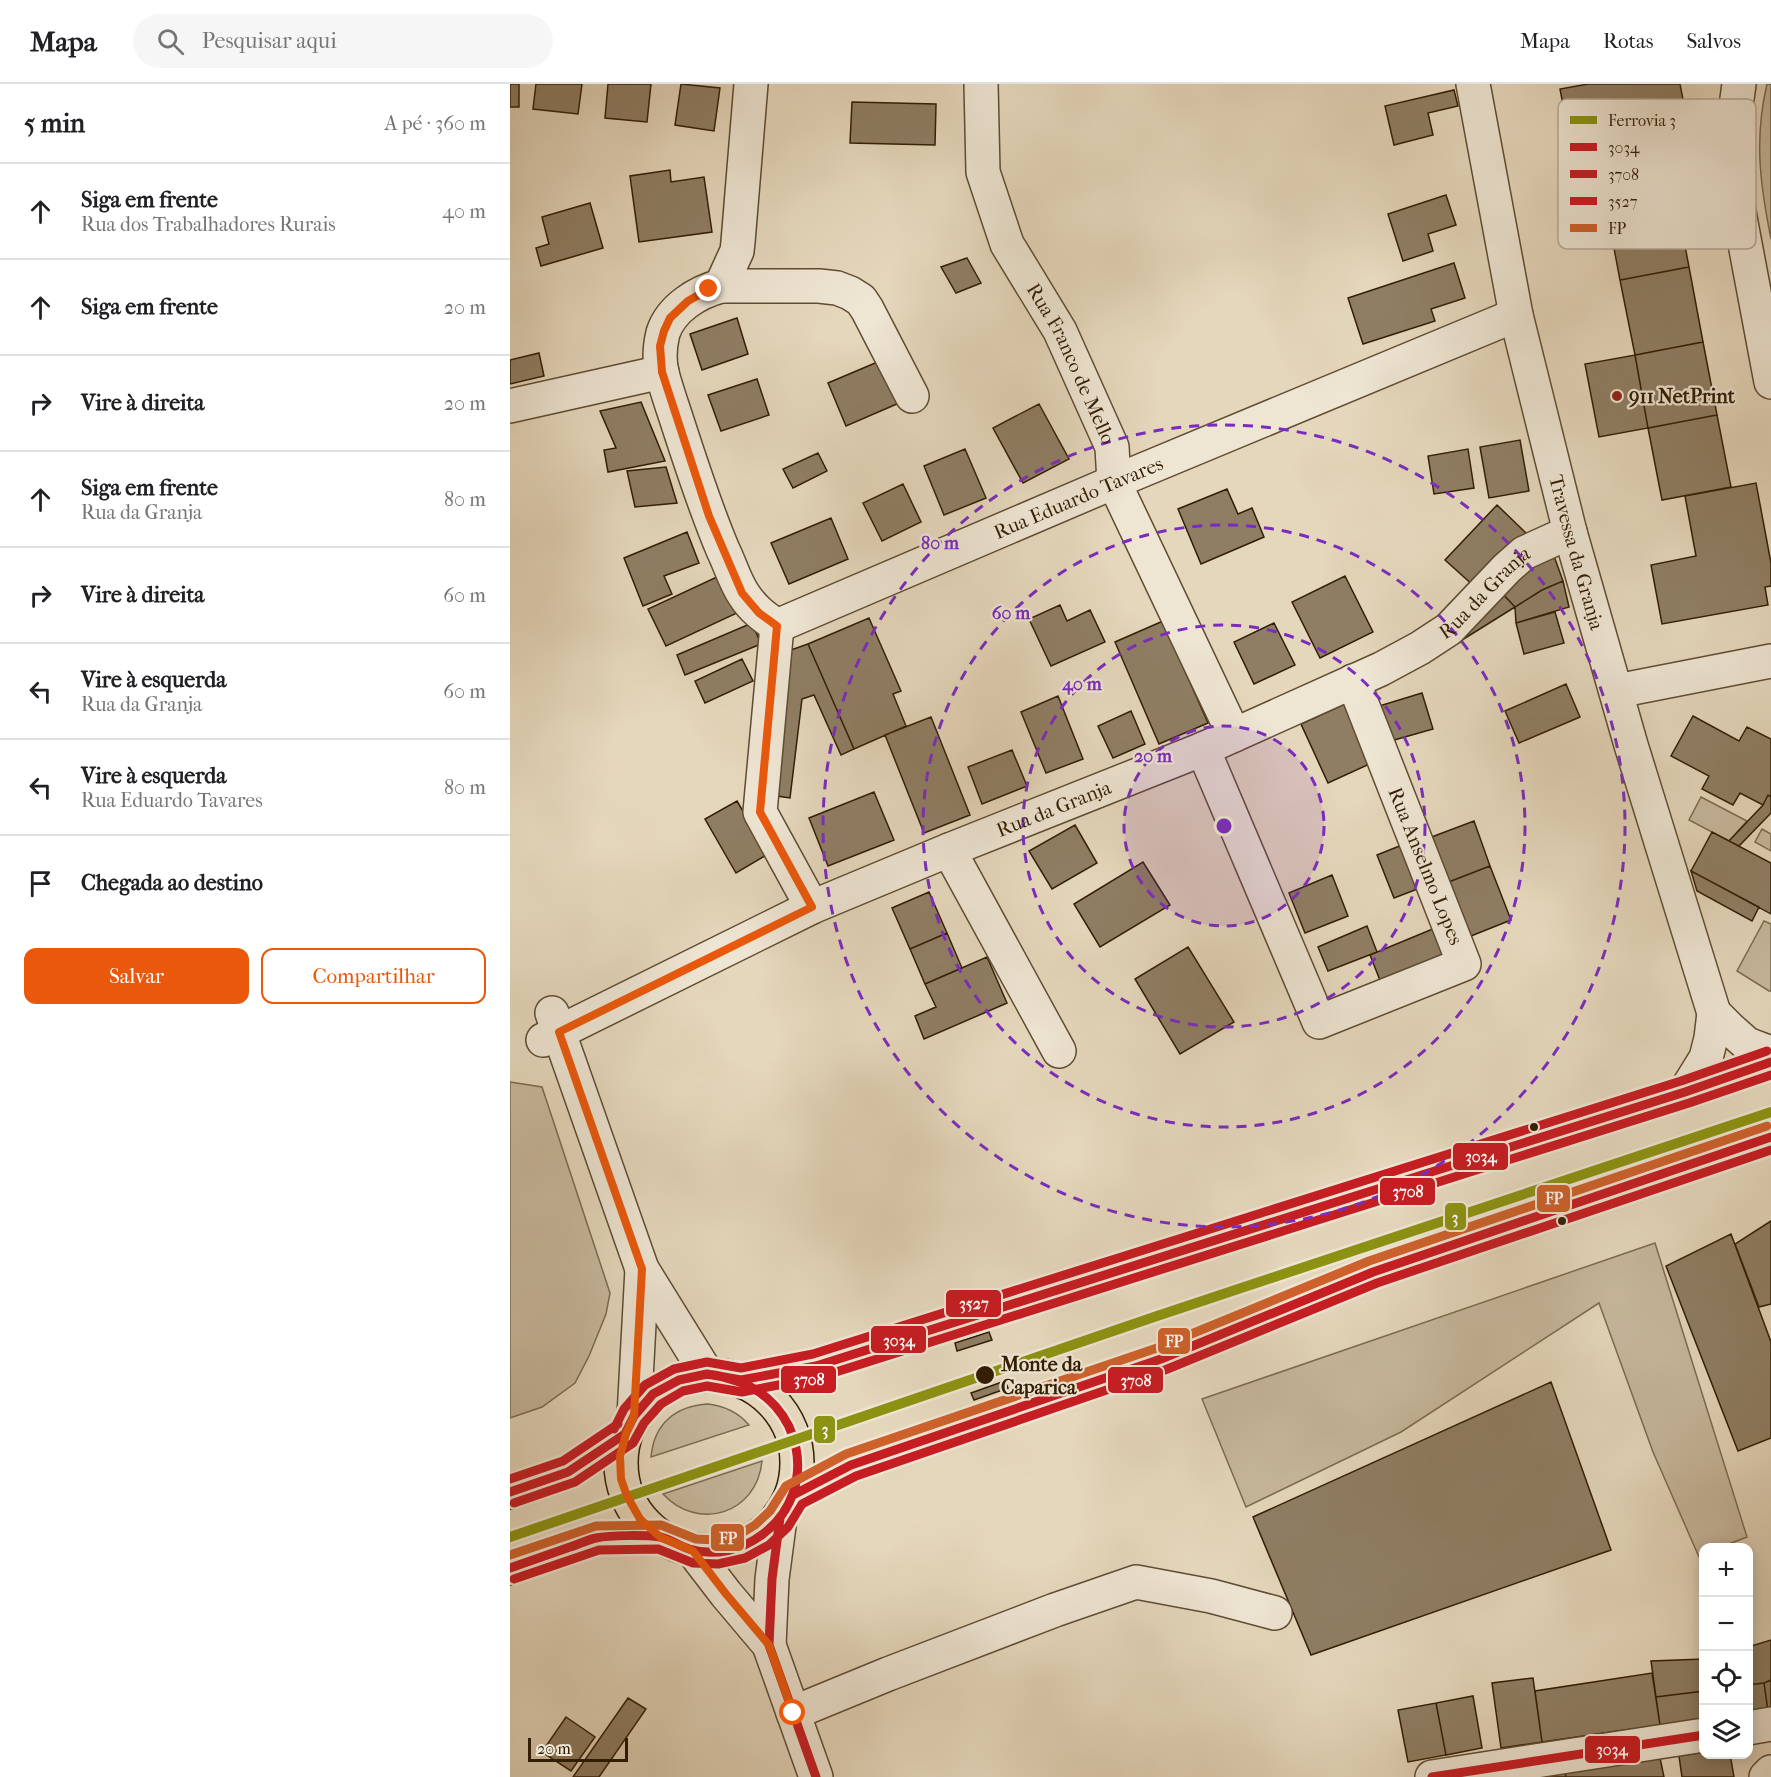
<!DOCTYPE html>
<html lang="pt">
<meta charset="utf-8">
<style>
:root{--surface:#fff;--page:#f6f6f6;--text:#202124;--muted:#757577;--line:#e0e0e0;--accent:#ea580c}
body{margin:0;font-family:"IM FELL French Canon",serif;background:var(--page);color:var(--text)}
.controls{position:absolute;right:18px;bottom:18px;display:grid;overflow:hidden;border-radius:12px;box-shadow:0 3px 15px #0003}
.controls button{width:54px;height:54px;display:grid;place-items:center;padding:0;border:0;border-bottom:2px solid var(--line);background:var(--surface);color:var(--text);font:30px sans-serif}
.scale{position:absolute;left:18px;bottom:15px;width:100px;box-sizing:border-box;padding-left:6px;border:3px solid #321e04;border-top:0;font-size:16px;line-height:21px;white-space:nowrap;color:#321e04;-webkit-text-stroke:4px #eee5d3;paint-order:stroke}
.stop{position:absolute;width:18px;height:18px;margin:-14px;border:4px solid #ea580c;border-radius:50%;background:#fff}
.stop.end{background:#ea580c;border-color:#fff;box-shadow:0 2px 6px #0008}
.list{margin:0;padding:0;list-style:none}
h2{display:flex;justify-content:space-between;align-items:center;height:78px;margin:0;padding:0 24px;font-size:26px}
h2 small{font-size:20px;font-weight:400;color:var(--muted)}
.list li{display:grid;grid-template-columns:39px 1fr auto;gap:18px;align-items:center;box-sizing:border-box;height:96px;padding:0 24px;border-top:2px solid var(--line)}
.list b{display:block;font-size:22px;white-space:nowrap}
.list p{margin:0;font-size:20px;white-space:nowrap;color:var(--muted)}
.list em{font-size:20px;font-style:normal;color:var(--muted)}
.actions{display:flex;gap:12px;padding:18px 24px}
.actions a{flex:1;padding:14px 0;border:2px solid var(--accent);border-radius:12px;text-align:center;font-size:21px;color:var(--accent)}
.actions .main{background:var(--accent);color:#fff}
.icon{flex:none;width:33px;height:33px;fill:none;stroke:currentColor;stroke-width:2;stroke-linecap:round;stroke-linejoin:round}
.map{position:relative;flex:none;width:1261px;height:1693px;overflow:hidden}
header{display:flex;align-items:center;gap:36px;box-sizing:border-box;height:84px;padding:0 30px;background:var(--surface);border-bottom:2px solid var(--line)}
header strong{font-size:28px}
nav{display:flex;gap:33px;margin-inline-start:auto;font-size:21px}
.search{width:420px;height:54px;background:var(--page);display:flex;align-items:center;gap:15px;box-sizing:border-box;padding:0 21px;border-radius:33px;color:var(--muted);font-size:22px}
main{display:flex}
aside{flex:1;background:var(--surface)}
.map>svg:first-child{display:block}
.green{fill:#c7b89d;stroke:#7c6b50;stroke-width:1.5}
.building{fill:#8f7e64;stroke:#321e04;stroke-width:1.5}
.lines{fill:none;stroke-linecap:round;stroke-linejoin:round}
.minor-casing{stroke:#5f4c32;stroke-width:36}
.major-casing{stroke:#321e04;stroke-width:36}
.minor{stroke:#eee5d3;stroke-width:33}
.major{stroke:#e5d7bc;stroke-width:33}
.bus-1-casing{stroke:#eee5d3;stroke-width:14}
.bus-2-casing{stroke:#eee5d3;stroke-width:14}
.bus-3-casing{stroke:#eee5d3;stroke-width:14}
.bus-4-casing{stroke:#eee5d3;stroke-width:14}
.bus-1{stroke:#c61d23;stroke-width:9}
.bus-2{stroke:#c61d23;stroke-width:9}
.bus-3{stroke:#c61d23;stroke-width:9}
.bus-4{stroke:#ce612b;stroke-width:9}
.rail-1-casing{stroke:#eee5d3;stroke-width:15}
.rail-1{stroke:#8c9212;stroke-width:10}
.route{stroke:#ea580c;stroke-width:8}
.ring{fill:none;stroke:#7b2cbf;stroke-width:3;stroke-dasharray:10 8}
.poi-dot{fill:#8f2418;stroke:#eee5d3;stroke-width:2}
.bus-dot{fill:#321e04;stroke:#eee5d3;stroke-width:2}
.labels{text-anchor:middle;stroke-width:4.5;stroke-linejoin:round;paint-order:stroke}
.street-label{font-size:20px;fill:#321e04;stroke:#eee5d3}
.poi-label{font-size:20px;font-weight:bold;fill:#321e04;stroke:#eee5d3;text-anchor:start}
.stop-label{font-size:20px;font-weight:bold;fill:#321e04;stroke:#eee5d3;text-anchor:start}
.key{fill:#eee5d3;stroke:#b6a995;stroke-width:1.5}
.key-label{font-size:16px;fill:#321e04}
.centre{fill:#7b2cbf;stroke:#eee5d3;stroke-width:3}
.ring-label{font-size:18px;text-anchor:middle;font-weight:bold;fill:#7b2cbf;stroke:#eee5d3;stroke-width:4.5;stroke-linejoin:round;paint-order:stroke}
.line-badge{stroke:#eee5d3;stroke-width:2}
.badge-label{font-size:16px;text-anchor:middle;font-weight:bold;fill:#fff}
</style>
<header>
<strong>Mapa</strong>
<div class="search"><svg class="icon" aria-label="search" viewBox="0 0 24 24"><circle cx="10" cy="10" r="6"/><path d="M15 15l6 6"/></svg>Pesquisar aqui</div>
<nav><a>Mapa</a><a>Rotas</a><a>Salvos</a></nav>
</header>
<main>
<aside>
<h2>5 min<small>A pé · 360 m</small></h2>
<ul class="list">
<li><svg class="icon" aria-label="ahead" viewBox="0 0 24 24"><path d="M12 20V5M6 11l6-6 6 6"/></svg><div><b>Siga em frente</b><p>Rua dos Trabalhadores Rurais</p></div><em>40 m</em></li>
<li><svg class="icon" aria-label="ahead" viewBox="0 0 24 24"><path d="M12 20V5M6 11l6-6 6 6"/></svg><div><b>Siga em frente</b></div><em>20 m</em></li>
<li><svg class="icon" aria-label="right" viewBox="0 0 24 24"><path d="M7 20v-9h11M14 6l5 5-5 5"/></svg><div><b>Vire à direita</b></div><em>20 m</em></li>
<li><svg class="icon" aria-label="ahead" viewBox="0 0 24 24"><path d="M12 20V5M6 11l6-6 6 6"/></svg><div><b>Siga em frente</b><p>Rua da Granja</p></div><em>80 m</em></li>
<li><svg class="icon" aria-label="right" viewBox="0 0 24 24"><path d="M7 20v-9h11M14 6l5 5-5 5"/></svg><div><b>Vire à direita</b></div><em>60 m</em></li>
<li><svg class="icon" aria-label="left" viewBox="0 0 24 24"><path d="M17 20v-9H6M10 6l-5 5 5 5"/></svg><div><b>Vire à esquerda</b><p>Rua da Granja</p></div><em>60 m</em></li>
<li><svg class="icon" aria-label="left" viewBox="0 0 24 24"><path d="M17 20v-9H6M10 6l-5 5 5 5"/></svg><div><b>Vire à esquerda</b><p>Rua Eduardo Tavares</p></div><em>80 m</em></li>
<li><svg class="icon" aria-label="arrive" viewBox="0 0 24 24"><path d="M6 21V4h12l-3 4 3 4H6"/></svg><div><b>Chegada ao destino</b></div></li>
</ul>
<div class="actions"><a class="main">Salvar</a><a>Compartilhar</a></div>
</aside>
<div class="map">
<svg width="1261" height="1693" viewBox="0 0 1261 1693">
<rect width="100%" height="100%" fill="#e5d7bc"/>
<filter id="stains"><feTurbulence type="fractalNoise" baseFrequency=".00333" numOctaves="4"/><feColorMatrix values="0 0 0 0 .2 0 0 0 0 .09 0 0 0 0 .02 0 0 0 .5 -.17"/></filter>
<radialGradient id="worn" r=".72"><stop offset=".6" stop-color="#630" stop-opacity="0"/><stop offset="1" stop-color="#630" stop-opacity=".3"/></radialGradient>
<path class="green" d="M1257,0H1261V155C1250,100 1244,55 1257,0Z
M1191,713L1237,737L1219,757L1179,736Z
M1252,745L1261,750V767L1245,758Z
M1254,837L1261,840V907H1259L1227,887Z
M0,998L32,1003L100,1209L96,1230L79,1272L65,1299L32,1323L0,1334Z
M1145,1159L1237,1453L1211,1463L1194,1464L1193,1471L1189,1473L1143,1368L1089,1219L891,1348L736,1423L692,1315Z
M198,1320C215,1322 228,1328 239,1341L141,1373C144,1339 166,1322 198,1320Z
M252,1377C247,1430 188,1448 153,1410Z"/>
<path class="building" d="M0,0H9V23H0Z
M26,0H72L68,30L23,25Z
M98,0H141L137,38L95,34Z
M171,0L210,4L204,47L165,41Z
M1078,0H1170L1190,104L1120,117L1109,60L1062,68L1050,5Z
M944,6L948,22L918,29L923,51L884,61L875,22Z
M342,18L426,20L425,61L340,59Z
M160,86L161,98L194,93L202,148L129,158L120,92Z
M1165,109L1179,183L1110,196L1096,122Z
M936,111L946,141L918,150L923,167L893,177L878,130Z
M80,119L93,164L31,182L26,164L39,160L32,133Z
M457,174L471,199L446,209L431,183Z
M944,179L955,214L921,225L925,237L853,260L838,214Z
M1179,183L1193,258L1125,271L1110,196Z
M227,234L238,270L192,286L180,250Z
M1193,258L1207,331L1138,344L1125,271Z
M29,269L34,292L0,300V276Z
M1125,271L1138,344L1089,353L1075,280Z
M377,274L396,316L336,342L318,299Z
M247,295L259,331L211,347L198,311Z
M131,318L155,377L98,388L94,366L106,364L90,327Z
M529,320L559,375L513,399L483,344Z
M1207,331L1221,403L1152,416L1138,344Z
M1010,356L1019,407L979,414L970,363Z
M455,365L476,414L434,431L414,382Z
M958,365L964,404L924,410L918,372Z
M308,369L317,387L283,404L273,385Z
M156,383L167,419L125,423L117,387Z
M1246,399L1261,479V502L1255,503L1258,521L1152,540L1141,481L1186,472L1175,412Z
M393,400L411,438L372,457L353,419Z
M717,405L728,430L742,424L754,453L691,480L668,425Z
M987,421L1016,449L965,503L935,476Z
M321,434L338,475L279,500L261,459Z
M177,448L189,479L154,492L162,510L133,522L114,474Z
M1044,472L1053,497L1032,506L1005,523L990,507L1016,481Z
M209,492L227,529L156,562L138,525Z
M835,492L863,548L810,574L782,518Z
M1053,497L1059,523L1006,539L1005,523L1032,506Z
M990,507L1005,523L944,561Z
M550,521L557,537L580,526L595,558L541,582L519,535Z
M1045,528L1054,559L1014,570L1006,539Z
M359,534L391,607L383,610L396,642L344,665L298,560Z
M653,537L698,639L649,660L605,558Z
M242,539L251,560L175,591L167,571Z
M764,539L785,581L744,600L724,558Z
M298,560L344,665L331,671L304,611L292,615L280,714L267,712L278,567Z
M232,575L243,597L195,619L185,597Z
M1056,600L1070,633L1009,659L995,627Z
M912,609L923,645L877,658L866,623Z
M548,612L573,675L536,689L511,628Z
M839,618L866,677L818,699L791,640Z
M621,627L635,660L603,674L588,642Z
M1183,632L1229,657L1237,643L1261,655V713L1258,711L1253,721L1230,709L1223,721L1192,705L1199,692L1161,672Z
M421,633L460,731L414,749L375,651Z
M502,666L517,702L472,720L458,683Z
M364,708L384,756L318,782L299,734Z
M1258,711L1261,713V729L1229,762L1219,757L1253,721Z
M227,717L258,770L226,789L195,735Z
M964,737L980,782L936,799L919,754Z
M565,741L587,779L542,805L519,767Z
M1202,748L1261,779V830L1181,787Z
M892,761L910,804L884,814L867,771Z
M633,778L660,821L590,863L564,820Z
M980,782L1001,836L956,854L936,799Z
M1181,787L1249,823L1242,837L1187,807Z
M822,791L838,832L795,849L779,809Z
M419,808L437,849L400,865L382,824Z
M857,842L867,868L818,887L808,863Z
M925,844L938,877L873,904L860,871Z
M437,849L452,884L415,900L400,865Z
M678,863L724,938L670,970L625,895Z
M477,873L497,919L414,955L405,932L426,923L415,900Z
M1261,1137V1220L1249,1223L1225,1160Z
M1221,1150L1261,1258V1354L1228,1367L1156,1182Z
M479,1248L482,1256L447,1267L445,1259Z
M495,1297L498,1304L464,1316L461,1309Z
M1041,1298L1101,1466L801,1571L743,1433Z
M1261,1556V1596L1254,1599L1238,1601V1563Z
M1194,1575V1607L1146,1613L1141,1577Z
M1142,1589L1150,1641L1032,1658L1025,1607Z
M1023,1594L1032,1658L991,1664L982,1599Z
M1261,1596V1626L1258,1627L1254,1599Z
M1254,1599L1258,1627L1238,1629V1601Z
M1194,1607V1635L1150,1641L1146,1613Z
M963,1612L972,1664L936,1671L926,1619Z
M118,1614L136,1625L89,1693H63Z
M926,1619L936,1671L898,1678L888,1626Z
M56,1633L85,1653L61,1687L32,1668Z
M1194,1668V1670H1220L1224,1693H1172L1169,1672Z
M1150,1674L1154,1693H1056L1055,1689Z
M1055,1689L1056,1693H1023Z"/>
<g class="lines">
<defs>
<g id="minor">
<path id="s1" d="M471,0L473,88L497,160L550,247L602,363L604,398L724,651"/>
<path id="s2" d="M963,0L1006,231L1060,448L1121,661L1204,929"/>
<path d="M1229,0L1223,44V96L1261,298"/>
<path d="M211,202L227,167L228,158L241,0"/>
<path id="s3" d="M402,312L357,225L351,216L340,209L327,204L309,202H211C188,208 161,224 153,249C150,261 149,276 152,289C157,308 164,327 170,346C183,386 196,426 213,466C220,480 225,498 234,511C243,525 254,533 267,542L604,398L1006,231"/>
<path d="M0,322L152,288"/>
<path d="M267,542L250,728L302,823"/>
<path d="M1107,607L1261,577"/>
<path d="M693,665L809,938L954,880L843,597"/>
<path d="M439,766L549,967"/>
<path d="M42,929L132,1185"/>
<path id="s4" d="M33,956L302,823L439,766L693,665L871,585L910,564L939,545L997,484L1014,469L1060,448"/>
<path d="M1175,1008L1196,974L1201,954L1204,929L1219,944L1237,960L1261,969"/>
<path d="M124,1332L132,1185L197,1290"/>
<path d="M183,1467L216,1510L259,1561L306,1693"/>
<path d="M259,1561L262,1495L270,1434"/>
<path d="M283,1629L378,1590L545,1526L626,1498L701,1512L765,1529"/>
<path d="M1238,1644L1261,1640"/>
<path d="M922,1693L1194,1651"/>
<path d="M1256,1693L1261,1688"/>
</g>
<path id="major" d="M111 1379a88 88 0 1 1 176 0a88 88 0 1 1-176 0Z
M231,1296L306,1282L1175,1008L1261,978
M0,1408L58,1388L115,1350
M283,1411L341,1381L651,1275L863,1188L1261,1053
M0,1484L87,1454L150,1453"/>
</defs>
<use href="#minor" class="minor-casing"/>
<use href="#major" class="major-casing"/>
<use href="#minor" class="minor"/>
<use href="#major" class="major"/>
<defs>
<path id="bus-1" d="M115,1350L124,1332L143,1310L169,1296L197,1290L231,1296L306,1282L1175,1008L1261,978
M0,1408L58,1388L115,1350
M283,1411L341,1381L651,1275L863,1188L1261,1053
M270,1434L262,1495L259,1561L306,1693
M0,1484C20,1477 40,1470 60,1463C69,1460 77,1456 86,1454C101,1451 135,1451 150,1453C160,1455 169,1462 179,1465C205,1473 232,1466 253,1450C311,1406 293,1316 223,1296C214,1293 202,1289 192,1291
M922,1693L1194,1651"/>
<path id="bus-2" d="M4,1419L65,1398L123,1359L134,1339L151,1320L173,1307L197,1302L232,1308L310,1293L1179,1019L1261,991
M4,1495L89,1466L148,1465L183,1479L208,1480L235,1474L259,1461L278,1443L292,1420L346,1392L655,1286L867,1199L1261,1066"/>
<path id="bus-3" d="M104,1345L114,1325L135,1301L164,1285L197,1278L231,1284L303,1270L1171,997L1257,967
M0,1395L53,1377L108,1340"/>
<path id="bus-4" d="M0,1471L86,1442L151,1441L186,1455L206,1456L227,1452L245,1441L260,1427L276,1402L336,1370L647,1264L859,1177L1257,1042"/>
</defs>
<use href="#bus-1" class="bus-1-casing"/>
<use href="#bus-2" class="bus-2-casing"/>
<use href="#bus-3" class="bus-3-casing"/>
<use href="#bus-4" class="bus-4-casing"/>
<use href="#bus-1" class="bus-1"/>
<use href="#bus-2" class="bus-2"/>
<use href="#bus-3" class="bus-3"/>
<use href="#bus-4" class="bus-4"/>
<defs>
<path id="rail-1" d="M0,1453L647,1232L1261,1028"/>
</defs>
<use href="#rail-1" class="rail-1-casing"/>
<use href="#rail-1" class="rail-1"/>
</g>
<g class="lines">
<path class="route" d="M199,205L178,217L160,234L154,247L150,262L152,288L199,432L232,509L249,529L267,542L250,728L302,823L49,948L132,1185L124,1332L116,1350L110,1372L111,1395L117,1412L130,1435L150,1453L183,1467L216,1510L259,1561L283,1629"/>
</g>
<circle cx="714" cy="742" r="100" fill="#7b2cbf" fill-opacity=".12"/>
<g class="ring">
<circle cx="714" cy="742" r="100"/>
<circle cx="714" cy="742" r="201"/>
<circle cx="714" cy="742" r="301"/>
<circle cx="714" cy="742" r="401"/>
</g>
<circle class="poi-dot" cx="1107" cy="312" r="6"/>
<g class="bus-dot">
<circle cx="1024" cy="1043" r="5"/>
<circle cx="1052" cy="1137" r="5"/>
<circle cx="475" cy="1291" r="10"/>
</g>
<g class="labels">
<g class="street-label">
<text dy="7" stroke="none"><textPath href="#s1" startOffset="300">Rua Franco de Mello</textPath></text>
<text dy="7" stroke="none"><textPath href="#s3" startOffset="980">Rua Eduardo Tavares</textPath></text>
<text dy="7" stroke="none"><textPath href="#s2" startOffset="480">Travessa da Granja</textPath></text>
<text dy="7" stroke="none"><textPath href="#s4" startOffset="1047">Rua da Granja</textPath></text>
<text dy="7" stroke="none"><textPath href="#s4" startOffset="561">Rua da Granja</textPath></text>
<text transform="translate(916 782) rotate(68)" y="7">Rua Anselmo Lopes</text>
</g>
<g class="poi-label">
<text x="1119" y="319">911 NetPrint</text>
</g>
<g class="stop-label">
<text x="491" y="1287">Monte da<tspan x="491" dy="23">Caparica</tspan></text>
</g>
</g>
<rect x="1048" y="15" width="198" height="150" rx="9" class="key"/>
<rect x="1060" y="32" width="27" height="8" fill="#8c9212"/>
<rect x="1060" y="59" width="27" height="8" fill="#c61d23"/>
<rect x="1060" y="86" width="27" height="8" fill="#c61d23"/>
<rect x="1060" y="113" width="27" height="8" fill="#c61d23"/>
<rect x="1060" y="140" width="27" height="8" fill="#ce612b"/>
<g class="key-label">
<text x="1098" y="42">Ferrovia 3</text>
<text x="1098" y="69">3034</text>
<text x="1098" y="96">3708</text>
<text x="1098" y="123">3527</text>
<text x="1098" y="150">FP</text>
</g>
<circle cx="714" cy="742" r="9" class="centre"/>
<g class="ring-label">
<text x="430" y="465">80 m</text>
<text x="501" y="535">60 m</text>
<text x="572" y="606">40 m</text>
<text x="643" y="678">20 m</text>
</g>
<g class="line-badge">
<rect x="942" y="1058" width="57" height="29" rx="6" fill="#c61d23"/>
<rect x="869" y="1093" width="57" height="29" rx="6" fill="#c61d23"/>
<rect x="1026" y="1100" width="35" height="29" rx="6" fill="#ce612b"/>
<rect x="934" y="1118" width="23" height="29" rx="6" fill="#8c9212"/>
<rect x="435" y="1205" width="57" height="29" rx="6" fill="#c61d23"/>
<rect x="360" y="1241" width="57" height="29" rx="6" fill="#c61d23"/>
<rect x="647" y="1243" width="34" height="28" rx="6" fill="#ce612b"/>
<rect x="270" y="1281" width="57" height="29" rx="6" fill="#c61d23"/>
<rect x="597" y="1282" width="57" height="28" rx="6" fill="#c61d23"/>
<rect x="303" y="1331" width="23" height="29" rx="6" fill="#8c9212"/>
<rect x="200" y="1439" width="35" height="29" rx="6" fill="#ce612b"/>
<rect x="1074" y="1651" width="57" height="29" rx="6" fill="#c61d23"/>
</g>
<g class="badge-label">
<text x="971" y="1078">3034</text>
<text x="898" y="1113">3708</text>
<text x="1044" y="1120">FP</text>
<text x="945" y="1139">3</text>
<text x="464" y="1225">3527</text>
<text x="389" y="1262">3034</text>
<text x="664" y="1263">FP</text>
<text x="299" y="1301">3708</text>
<text x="626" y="1302">3708</text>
<text x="315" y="1351">3</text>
<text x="218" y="1460">FP</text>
<text x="1102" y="1671">3034</text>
</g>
<rect width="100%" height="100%" filter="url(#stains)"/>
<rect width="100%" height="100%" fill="url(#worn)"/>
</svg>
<div class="controls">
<button>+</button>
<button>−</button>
<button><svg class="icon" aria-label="locate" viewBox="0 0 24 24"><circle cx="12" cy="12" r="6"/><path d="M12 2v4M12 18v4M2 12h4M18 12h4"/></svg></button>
<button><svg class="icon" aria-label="layers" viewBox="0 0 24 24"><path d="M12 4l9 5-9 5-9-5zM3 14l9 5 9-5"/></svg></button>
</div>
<div class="scale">20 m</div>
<div class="stop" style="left:283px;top:1629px"></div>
<div class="stop end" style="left:199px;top:205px"></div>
</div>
</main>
